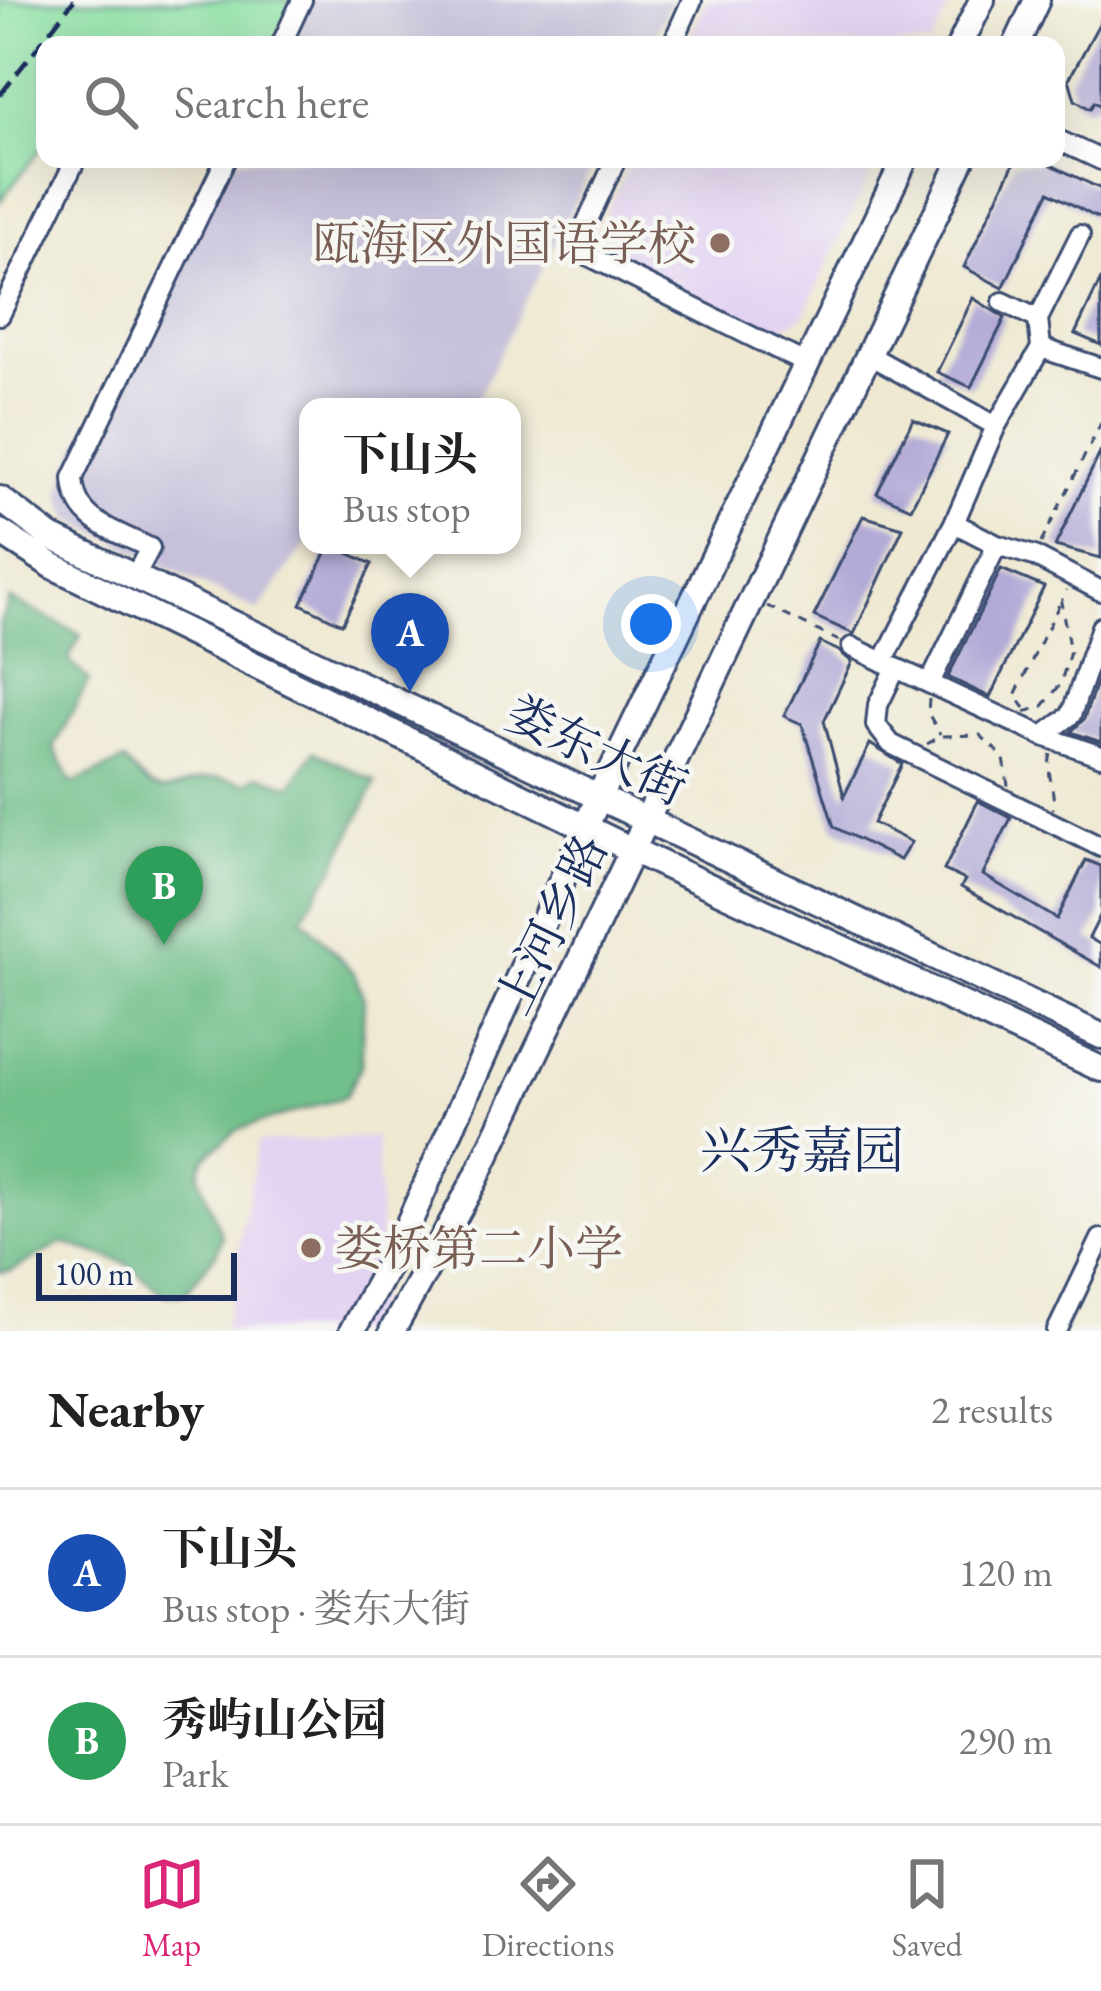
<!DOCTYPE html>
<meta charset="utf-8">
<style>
:root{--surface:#fff;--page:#f6f6f6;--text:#222;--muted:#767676;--line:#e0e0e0;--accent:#db2777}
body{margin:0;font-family:"EB Garamond","Noto Serif SC",serif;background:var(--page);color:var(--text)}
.scale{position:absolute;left:36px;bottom:30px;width:201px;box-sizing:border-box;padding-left:12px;border:6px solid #1b2f5e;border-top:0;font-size:33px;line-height:42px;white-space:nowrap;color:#1b2f5e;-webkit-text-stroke:9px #f6f6f2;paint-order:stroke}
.you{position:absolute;left:651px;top:624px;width:42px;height:42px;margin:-30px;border:9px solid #fff;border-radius:50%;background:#1a73e8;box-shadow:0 0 0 18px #1a73e833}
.badge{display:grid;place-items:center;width:78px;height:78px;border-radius:50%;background:var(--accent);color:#fff;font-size:39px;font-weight:700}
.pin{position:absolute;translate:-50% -99px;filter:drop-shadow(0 3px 6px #0008)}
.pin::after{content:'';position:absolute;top:63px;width:42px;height:36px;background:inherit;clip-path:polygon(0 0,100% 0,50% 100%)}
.popup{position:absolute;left:299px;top:398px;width:222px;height:156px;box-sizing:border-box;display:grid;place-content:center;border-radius:24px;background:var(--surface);filter:drop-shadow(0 3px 9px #0005);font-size:39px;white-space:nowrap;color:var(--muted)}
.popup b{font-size:45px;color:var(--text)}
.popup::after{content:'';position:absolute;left:50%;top:100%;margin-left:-24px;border:24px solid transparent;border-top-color:var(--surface)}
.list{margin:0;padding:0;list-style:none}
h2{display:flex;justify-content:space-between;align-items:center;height:156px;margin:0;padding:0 48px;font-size:51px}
h2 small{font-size:39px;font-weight:400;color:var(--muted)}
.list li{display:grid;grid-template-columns:78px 1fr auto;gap:36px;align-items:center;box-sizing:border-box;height:168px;padding:0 48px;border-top:3px solid var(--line)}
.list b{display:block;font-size:45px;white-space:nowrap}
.list p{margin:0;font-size:39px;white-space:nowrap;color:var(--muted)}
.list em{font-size:39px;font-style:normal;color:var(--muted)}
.icon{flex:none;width:66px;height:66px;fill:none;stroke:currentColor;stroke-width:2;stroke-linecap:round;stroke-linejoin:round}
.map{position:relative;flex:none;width:1101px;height:1331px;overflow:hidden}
.search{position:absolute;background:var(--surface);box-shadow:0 12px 48px #0002;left:36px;right:36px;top:36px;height:132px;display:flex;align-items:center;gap:30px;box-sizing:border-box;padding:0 42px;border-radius:24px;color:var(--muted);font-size:45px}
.sheet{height:492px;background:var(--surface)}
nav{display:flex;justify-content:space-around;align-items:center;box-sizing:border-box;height:168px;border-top:3px solid var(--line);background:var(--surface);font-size:33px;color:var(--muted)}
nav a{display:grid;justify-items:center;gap:6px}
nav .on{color:var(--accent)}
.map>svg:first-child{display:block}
.built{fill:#e3d3f2}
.industrial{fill:#c6c0da}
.green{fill:#8ce1a4;stroke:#548881;stroke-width:3}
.forest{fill:#71bf8a;stroke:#467774;stroke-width:3}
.building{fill:#b3abd7}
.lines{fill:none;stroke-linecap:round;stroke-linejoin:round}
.minor-casing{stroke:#3b4b6f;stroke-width:24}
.major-casing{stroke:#3b4b6f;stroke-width:30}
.path{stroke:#3b4b6f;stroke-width:3;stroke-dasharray:9 9;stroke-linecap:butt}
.minor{stroke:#fff;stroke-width:18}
.major{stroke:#fff;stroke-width:24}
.rail{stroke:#1b2f5e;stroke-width:4.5;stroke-dasharray:18 9;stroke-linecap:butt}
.education-dot{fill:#8d6e63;stroke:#f6f6f2;stroke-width:4.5}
.labels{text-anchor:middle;stroke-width:9;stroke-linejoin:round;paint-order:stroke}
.education-label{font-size:48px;fill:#785e54;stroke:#f6f6f2;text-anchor:end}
.street-label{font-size:48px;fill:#1b2f5e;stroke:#f6f6f2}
.neighbourhood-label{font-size:51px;fill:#1b2f5e;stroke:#f6f6f2}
</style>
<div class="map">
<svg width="1101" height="1331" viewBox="0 0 1101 1331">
<rect width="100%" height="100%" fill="#f6f6f2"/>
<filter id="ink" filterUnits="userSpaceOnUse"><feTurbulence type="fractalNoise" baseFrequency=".00833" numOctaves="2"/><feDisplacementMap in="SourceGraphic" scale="24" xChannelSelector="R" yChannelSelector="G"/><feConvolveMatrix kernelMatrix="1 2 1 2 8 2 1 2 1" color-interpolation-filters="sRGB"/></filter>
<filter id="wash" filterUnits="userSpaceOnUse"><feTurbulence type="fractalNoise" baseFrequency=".004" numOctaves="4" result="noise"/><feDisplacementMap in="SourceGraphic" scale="48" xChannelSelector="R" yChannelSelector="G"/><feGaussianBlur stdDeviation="2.7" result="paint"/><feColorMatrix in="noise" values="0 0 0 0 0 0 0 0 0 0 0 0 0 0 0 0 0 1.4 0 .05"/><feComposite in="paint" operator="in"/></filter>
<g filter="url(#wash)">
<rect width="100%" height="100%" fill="#efe9d2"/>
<path class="built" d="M707,0H953L931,45H686Z
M632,159H877L804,315L776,332L604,256L598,231Z
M376,1137L382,1263L372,1331H224L258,1142Z"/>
<path class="industrial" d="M297,0H671L650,45H275Z
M220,159H596L473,407H308V541L258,611L70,519L60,494L70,463Z"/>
<path class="green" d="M0,0H297L275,45H45V143L0,201Z"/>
<path class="forest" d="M10,599L81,635L68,660L89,680L54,747L72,784L124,761C167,813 173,778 218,778C227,778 237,781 246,783L258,775L291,786L314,751L376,782L335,866L302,917L354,973L364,999L361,1066L345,1097L236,1130L204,1158L199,1172L202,1185L222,1237L216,1253L185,1294L165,1295L126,1263L63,1243L11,1271L0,1272V622Z"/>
<g id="blocks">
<path class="building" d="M1101,20V106L1094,102L1090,109L1075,100L1069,79Z
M1045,162L1101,189V220L1049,192L1003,288L964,267L1014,163Z
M1101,279V345L1075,334Z
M973,298L1005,318L971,387L937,372Z
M913,419L948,434L911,508L877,493Z
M1101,451V558L1055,546Z
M863,516L903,528L854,634L814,616Z
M330,545L372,564L342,624L301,604Z
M1001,569L1044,587L990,697L948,677Z
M820,642L839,651L852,662L824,721L844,796L870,744L902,764L873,823L911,842L900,860L834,827L802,724L784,716Z
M1101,669V742L1071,732L1084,719Z
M978,801L1011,818L983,875L1057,919L1086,860L1101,866V914L1089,938L1101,945V967L961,887L965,880L944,870Z"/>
</g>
</g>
<g filter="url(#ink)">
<use href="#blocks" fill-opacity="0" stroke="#3b4b6f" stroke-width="3"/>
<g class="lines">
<defs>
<path id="minor" d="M281,45L302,0
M672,45L692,0
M1056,139L1101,160
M616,159L581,235L585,254L807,364
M1003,302L1038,319
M0,315L76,159
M1041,348L1101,368
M869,355L996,426
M954,523L997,545L1034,556L1101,591
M134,578L150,548C115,530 75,523 73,478L226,159
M852,647L896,668L878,705L876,725L891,744L1101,847
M883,662L954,523L996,426L1041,348L1038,319L1080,235
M896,668L1043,736L1071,715L1101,627
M930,683L997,545
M1043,736L1101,756
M1057,1331L1101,1239"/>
<path id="major" d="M960,45L982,0
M1016,45L1037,0
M0,499L51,537L1101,1036
M0,532L53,566L634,851L1101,1069
M352,1331L400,1243L599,797L905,159
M392,1331L475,1180L962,159"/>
</defs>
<use href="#minor" class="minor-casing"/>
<use href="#major" class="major-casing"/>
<path class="path" d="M1041,543L1101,423
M767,606L839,641
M929,699L928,713L940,734
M1025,708L1015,695L1059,605
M1025,712L1043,706L1060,685L1070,652L1061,602L1067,590
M927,744L941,736L980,735L1004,758L1008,786
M1051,754C1045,775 1056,789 1053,809"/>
<use href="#minor" class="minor"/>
<use href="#major" class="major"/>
<path class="rail" d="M0,95L74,0"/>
</g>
</g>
<g class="education-dot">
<circle cx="720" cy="243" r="12"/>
<circle cx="311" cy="1248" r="12"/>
</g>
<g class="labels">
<g class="education-label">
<text x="696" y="260">瓯海区外国语学校</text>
<text x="335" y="1265" text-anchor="start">娄桥第二小学</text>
</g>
<g class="street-label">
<text transform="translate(597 750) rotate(25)" y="17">娄东大街</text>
<text transform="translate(551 924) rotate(-64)" y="17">上河乡路</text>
</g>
<g class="neighbourhood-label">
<text x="802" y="1168">兴秀嘉园</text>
</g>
</g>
</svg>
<div class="scale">100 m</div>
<div class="you"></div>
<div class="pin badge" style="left:410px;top:692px;background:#1a4fb4">A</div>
<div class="popup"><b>下山头</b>Bus stop</div>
<div class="pin badge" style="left:164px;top:945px;background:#2e9e5b">B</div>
<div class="search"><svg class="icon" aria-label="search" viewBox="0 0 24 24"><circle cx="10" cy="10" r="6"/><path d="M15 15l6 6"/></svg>Search here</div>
</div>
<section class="sheet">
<h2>Nearby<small>2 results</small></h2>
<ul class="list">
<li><span class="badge" style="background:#1a4fb4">A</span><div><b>下山头</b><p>Bus stop · 娄东大街</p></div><em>120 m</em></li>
<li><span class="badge" style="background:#2e9e5b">B</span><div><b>秀屿山公园</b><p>Park</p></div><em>290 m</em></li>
</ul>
</section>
<nav>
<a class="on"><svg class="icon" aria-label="map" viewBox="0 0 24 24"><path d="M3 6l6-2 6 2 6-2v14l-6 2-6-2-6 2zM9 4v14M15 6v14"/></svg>Map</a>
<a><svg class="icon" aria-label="directions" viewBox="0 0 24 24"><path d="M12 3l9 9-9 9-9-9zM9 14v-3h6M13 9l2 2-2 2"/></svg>Directions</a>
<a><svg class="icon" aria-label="saved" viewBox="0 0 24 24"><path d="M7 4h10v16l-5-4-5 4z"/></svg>Saved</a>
</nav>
